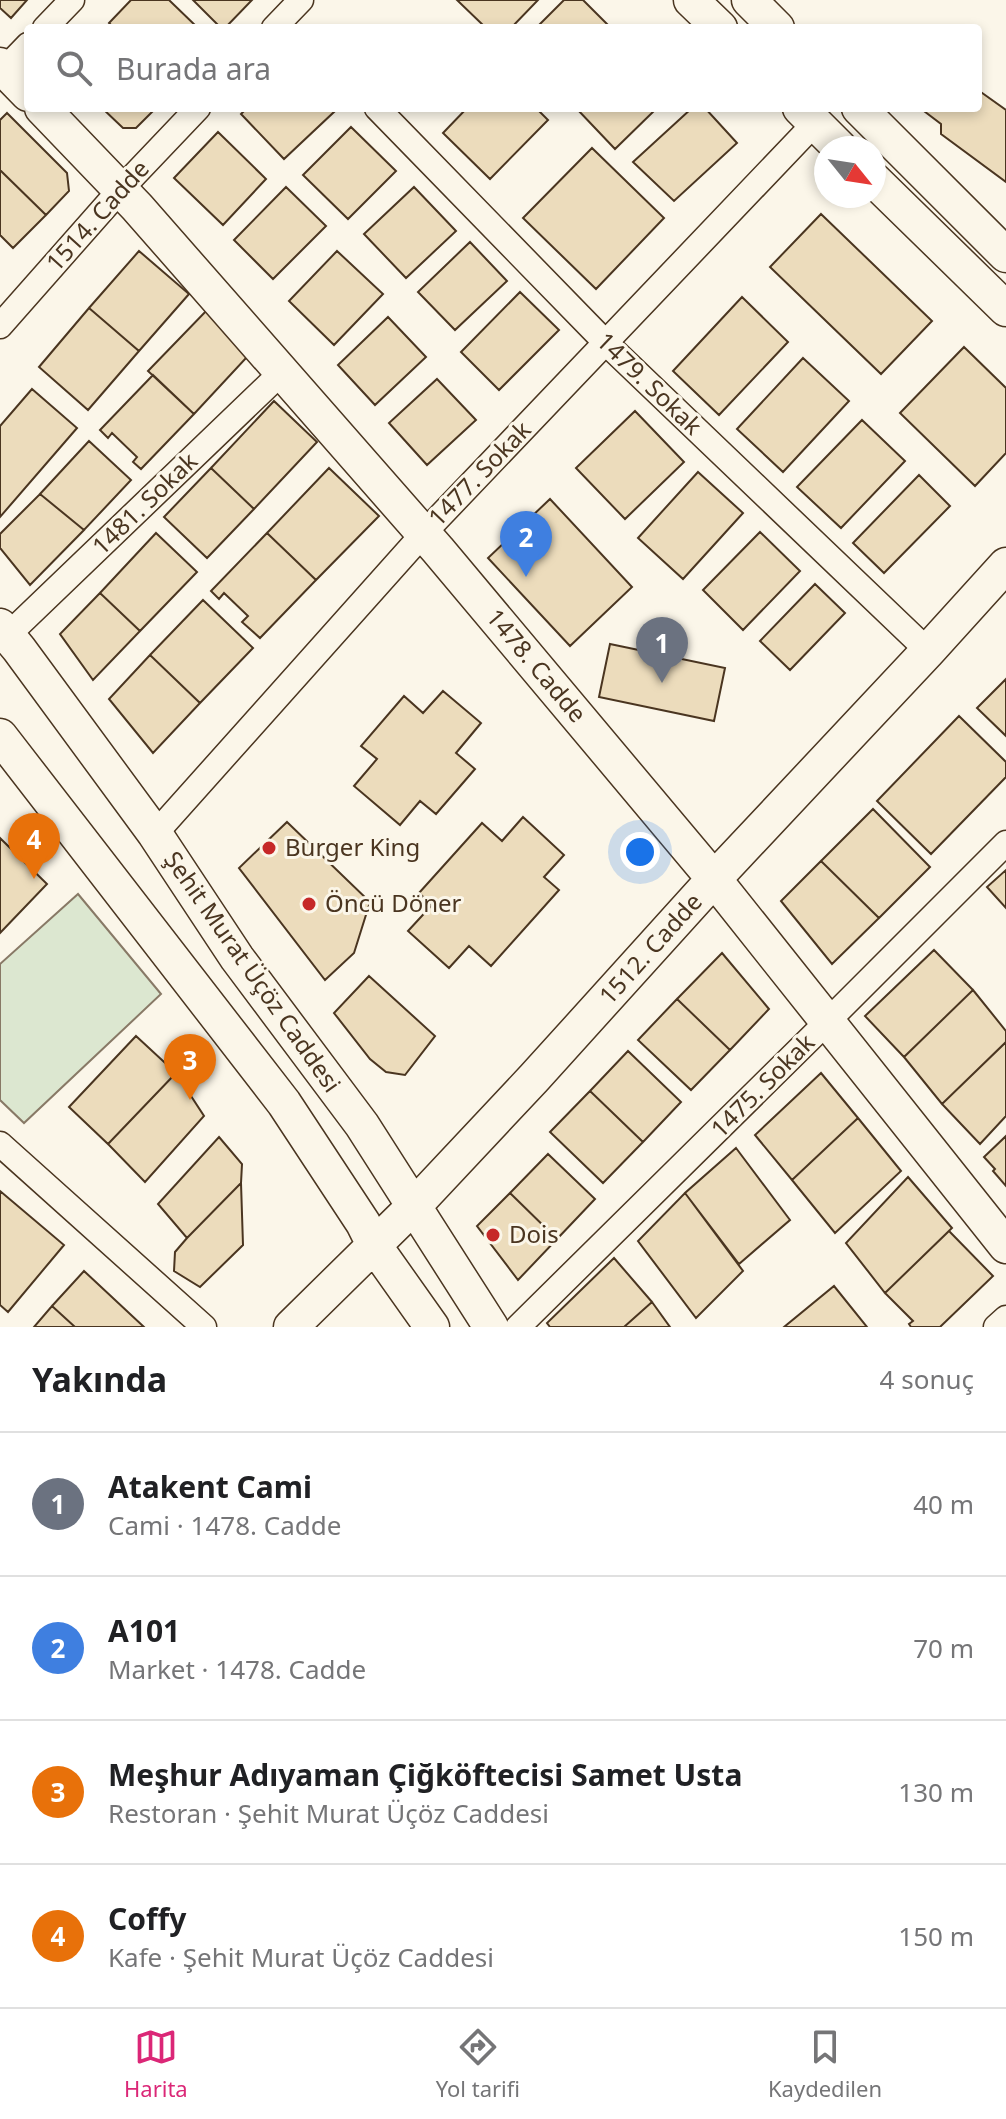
<!DOCTYPE html>
<html lang="tr">
<meta charset="utf-8">
<style>
:root{--surface:#fff;--page:#f6f6f6;--text:#202124;--muted:#757577;--line:#e0e0e0;--accent:#db2777}
body{margin:0;font-family:"Noto Sans",sans-serif;background:var(--page);color:var(--text)}
.compass{position:absolute;left:814px;top:136px;width:72px;height:72px;border-radius:50%;background:var(--surface);box-shadow:0 4px 12px #0003;rotate:120deg}
.you{position:absolute;left:640px;top:852px;width:28px;height:28px;margin:-20px;border:6px solid #fff;border-radius:50%;background:#1a73e8;box-shadow:0 0 0 12px #1a73e833}
.badge{display:grid;place-items:center;width:52px;height:52px;border-radius:50%;background:var(--accent);color:#fff;font-size:26px;font-weight:700}
.pin{position:absolute;translate:-50% -66px;filter:drop-shadow(0 2px 4px #0008)}
.pin::after{content:'';position:absolute;top:42px;width:28px;height:24px;background:inherit;clip-path:polygon(0 0,100% 0,50% 100%)}
.list{margin:0;padding:0;list-style:none}
h2{display:flex;justify-content:space-between;align-items:center;height:104px;margin:0;padding:0 32px;font-size:34px}
h2 small{font-size:26px;font-weight:400;color:var(--muted)}
.list li{display:grid;grid-template-columns:52px 1fr auto;gap:24px;align-items:center;box-sizing:border-box;height:144px;padding:0 32px;border-top:2px solid var(--line)}
.list b{display:block;font-size:30px;white-space:nowrap}
.list p{margin:0;font-size:26px;white-space:nowrap;color:var(--muted)}
.list em{font-size:26px;font-style:normal;color:var(--muted)}
.icon{flex:none;width:44px;height:44px;fill:none;stroke:currentColor;stroke-width:2;stroke-linecap:round;stroke-linejoin:round}
.map{position:relative;flex:none;width:1006px;height:1327px;overflow:hidden}
.search{position:absolute;background:var(--surface);box-shadow:0 4px 12px #0003;left:24px;right:24px;top:24px;height:88px;display:flex;align-items:center;gap:20px;box-sizing:border-box;padding:0 28px;border-radius:8px;color:var(--muted);font-size:30px}
.sheet{height:680px;background:var(--surface)}
nav{display:flex;justify-content:space-around;align-items:center;box-sizing:border-box;height:112px;border-top:2px solid var(--line);background:var(--surface);font-size:22px;color:var(--muted)}
nav a{display:grid;justify-items:center;gap:4px}
nav .on{color:var(--accent)}
.map>svg:first-child{display:block}
.green{fill:#dce7d0;stroke:#887966;stroke-width:2}
.building{fill:#ecdcbc;stroke:#4a3520;stroke-width:2}
.lines{fill:none;stroke-linecap:round;stroke-linejoin:round}
.street-casing{stroke:#4a3520;stroke-width:27}
.secondary-casing{stroke:#4a3520;stroke-width:37}
.street{stroke:#fbf6e9;stroke-width:24}
.secondary{stroke:#fbf6e9;stroke-width:34}
.poi-dot{fill:#c62828;stroke:#fbf6e9;stroke-width:3}
.labels{text-anchor:middle;stroke-width:6;stroke-linejoin:round;paint-order:stroke}
.street-label{font-size:24px;fill:#4a3520;stroke:#fbf6e9}
.poi-label{font-size:24px;fill:#4a3520;stroke:#fbf6e9;text-anchor:start}
</style>
<div class="map">
<svg width="1006" height="1327" viewBox="0 0 1006 1327">
<rect width="100%" height="100%" fill="#fbf6e9"/>
<path class="green" d="M78,894L161,994L24,1123L0,1100V964Z"/>
<path class="building" d="M0,0H27L11,18L0,8Z
M131,0H169L198,28H114L109,23Z
M193,0H252L225,28H221Z
M457,0H538L511,28H486Z
M564,0H583L611,28H536Z
M978,90L1006,110V182L941,134V124L920,108H978Z
M102,108H156L136,128H123Z
M247,108H333L335,111L284,159L241,114Z
M467,108H536L548,120L490,179L443,133Z
M576,108H657L615,149Z
M692,108H705L737,143L674,201L633,162Z
M7,113L67,173L69,191L46,215L0,170V120Z
M351,127L396,171L348,219L303,175Z
M218,132L266,179L223,225L174,178Z
M592,148L664,218L596,289L523,218Z
M0,170L46,215L13,248L0,235Z
M286,187L326,226L273,279L234,240Z
M414,187L456,231L406,278L364,234Z
M821,214L932,321L881,374L770,267Z
M470,242L507,281L455,330L418,292Z
M139,251L189,294L139,351L89,308Z
M337,251L383,294L334,345L289,301Z
M520,292L559,330L499,390L461,352Z
M742,297L788,342L719,415L673,371Z
M89,308L139,351L88,410L39,367Z
M208,309L247,357L194,414L148,371Z
M388,317L426,357L375,405L338,365Z
M964,347L1006,388V453L975,486L900,413Z
M803,358L849,401L783,472L737,429Z
M153,375L194,414L141,469L133,462L137,457L112,433L108,438L100,430Z
M437,379L476,420L427,465L389,423Z
M32,389L77,428L0,517V426Z
M274,401L317,442L254,509L211,468Z
M635,411L684,462L625,519L576,468Z
M862,420L905,461L841,528L797,487Z
M89,441L131,480L84,530L40,494Z
M211,468L254,509L207,558L164,517Z
M329,468L379,516L316,580L267,533Z
M698,472L743,513L683,579L638,538Z
M919,475L950,506L884,573L853,543Z
M40,494L84,530L30,585L0,548V534Z
M550,499L632,587L570,646L488,558Z
M760,532L800,571L743,630L703,590Z
M156,533L197,572L140,631L100,593Z
M267,533L316,580L260,638L242,622L248,616L224,593L219,599L211,591Z
M815,584L845,613L790,670L760,641Z
M100,593L140,631L93,680L60,634Z
M203,600L253,648L200,703L150,655Z
M610,644L725,668L714,721L599,697Z
M150,655L200,703L153,753L109,699Z
M1006,679V736L977,708Z
M443,691L481,723L456,753L475,769L436,814L420,801L400,825L354,786L377,759L361,746L404,696L423,713Z
M959,716L1006,762V777L931,854L877,801Z
M873,809L930,867L879,918L821,861Z
M523,817L564,855L544,877L559,890L491,966L469,946L449,968L408,931L432,905L419,893L482,823L502,841Z
M287,822L370,902L354,953L325,980L239,868Z
M0,838L47,884L0,933Z
M821,861L879,918L832,964L781,901Z
M1006,870V908L987,887Z
M934,950L973,990L904,1057L865,1016Z
M722,953L769,1009L730,1050L677,999Z
M369,976L435,1036L405,1075L386,1072L370,1059L334,1013Z
M973,990L1006,1031V1042L942,1104L904,1057Z
M677,999L730,1050L691,1090L638,1040Z
M136,1036L176,1073L108,1144L69,1107Z
M1006,1042V1116L980,1144L942,1104Z
M628,1051L681,1102L643,1142L590,1091Z
M176,1073L204,1116L145,1182L108,1144Z
M821,1073L858,1118L792,1180L755,1135Z
M590,1091L643,1142L603,1183L550,1132Z
M858,1118L901,1171L835,1233L792,1180Z
M1006,1136V1186L993,1171L995,1169L984,1157Z
M219,1137L242,1164L241,1183L187,1238L158,1204Z
M736,1148L790,1220L739,1264L685,1193Z
M548,1154L595,1199L557,1239L510,1193Z
M908,1177L952,1228L885,1293L846,1243Z
M241,1183L243,1245L200,1287L174,1271L175,1252L187,1238Z
M0,1191L64,1245L8,1312L0,1305Z
M510,1193L557,1239L518,1280L477,1226Z
M685,1193L743,1271L696,1318L638,1241Z
M949,1231L993,1276L940,1327H911L909,1324L913,1321L885,1293Z
M614,1258L652,1302L624,1327H550L547,1323Z
M84,1271L144,1327H75L52,1306Z
M834,1286L867,1327H784Z
M652,1302L670,1327H624Z
M52,1306L75,1327H34Z"/>
<g class="lines">
<defs>
<path id="street" d="M45,28L72,0
M274,28L301,0
M0,74L28,45
M377,108L606,343L928,651
M0,326L120,190L198,108
M8,635L282,372
M155,834L423,534L815,123
M0,1144L204,1327
M518,1327L828,1021L1006,843
M996,1327L1006,1318"/>
<path id="secondary" d="M691,0L720,28
M749,0L777,28
M0,65L28,94
M42,108L137,207L438,550L714,879L1006,1246
M800,108L840,148
M859,108L1006,255
M874,180L1006,309
M0,626L19,649L155,834L237,958L362,1125L491,1327
M0,736L284,1103L363,1223L374,1245L432,1327
M291,1327L413,1207L534,1078L714,879L928,651L1006,565"/>
</defs>
<use href="#street" class="street-casing"/>
<use href="#secondary" class="secondary-casing"/>
<use href="#street" class="street"/>
<use href="#secondary" class="secondary"/>
</g>
<g class="poi-dot">
<circle cx="269" cy="848" r="8"/>
<circle cx="309" cy="904" r="8"/>
<circle cx="493" cy="1235" r="8"/>
</g>
<g class="labels">
<g class="street-label">
<text transform="translate(98 216) rotate(-48)" y="8">1514. Cadde</text>
<text transform="translate(649 384) rotate(44)" y="8">1479. Sokak</text>
<text transform="translate(480 474) rotate(-46)" y="8">1477. Sokak</text>
<text transform="translate(145 504) rotate(-44)" y="8">1481. Sokak</text>
<text transform="translate(536 666) rotate(50)" y="8">1478. Cadde</text>
<text transform="translate(651 949) rotate(-48)" y="8">1512. Cadde</text>
<text transform="translate(252 972) rotate(55)" y="8">Şehit Murat Üçöz Caddesi</text>
<text transform="translate(763 1086) rotate(-45)" y="8">1475. Sokak</text>
</g>
<g class="poi-label">
<text x="285" y="856">Burger King</text>
<text x="325" y="912">Öncü Döner</text>
<text x="509" y="1243">Dois</text>
</g>
</g>
</svg>
<svg class="compass" viewBox="-18 -18 36 36"><path d="M0-13l5 13h-10z" fill="#e53935"/><path d="M0 13l5-13h-10z" fill="#757577"/></svg>
<div class="you"></div>
<div class="pin badge" style="left:662px;top:683px;background:#6b7280">1</div>
<div class="pin badge" style="left:526px;top:577px;background:#3f7fe0">2</div>
<div class="pin badge" style="left:190px;top:1100px;background:#e8710a">3</div>
<div class="pin badge" style="left:34px;top:879px;background:#e8710a">4</div>
<div class="search"><svg class="icon" aria-label="search" viewBox="0 0 24 24"><circle cx="10" cy="10" r="6"/><path d="M15 15l6 6"/></svg>Burada ara</div>
</div>
<section class="sheet">
<h2>Yakında<small>4 sonuç</small></h2>
<ul class="list">
<li><span class="badge" style="background:#6b7280">1</span><div><b>Atakent Cami</b><p>Cami · 1478. Cadde</p></div><em>40 m</em></li>
<li><span class="badge" style="background:#3f7fe0">2</span><div><b>A101</b><p>Market · 1478. Cadde</p></div><em>70 m</em></li>
<li><span class="badge" style="background:#e8710a">3</span><div><b>Meşhur Adıyaman Çiğköftecisi Samet Usta</b><p>Restoran · Şehit Murat Üçöz Caddesi</p></div><em>130 m</em></li>
<li><span class="badge" style="background:#e8710a">4</span><div><b>Coffy</b><p>Kafe · Şehit Murat Üçöz Caddesi</p></div><em>150 m</em></li>
</ul>
</section>
<nav>
<a class="on"><svg class="icon" aria-label="map" viewBox="0 0 24 24"><path d="M3 6l6-2 6 2 6-2v14l-6 2-6-2-6 2zM9 4v14M15 6v14"/></svg>Harita</a>
<a><svg class="icon" aria-label="directions" viewBox="0 0 24 24"><path d="M12 3l9 9-9 9-9-9zM9 14v-3h6M13 9l2 2-2 2"/></svg>Yol tarifi</a>
<a><svg class="icon" aria-label="saved" viewBox="0 0 24 24"><path d="M7 4h10v16l-5-4-5 4z"/></svg>Kaydedilen</a>
</nav>
